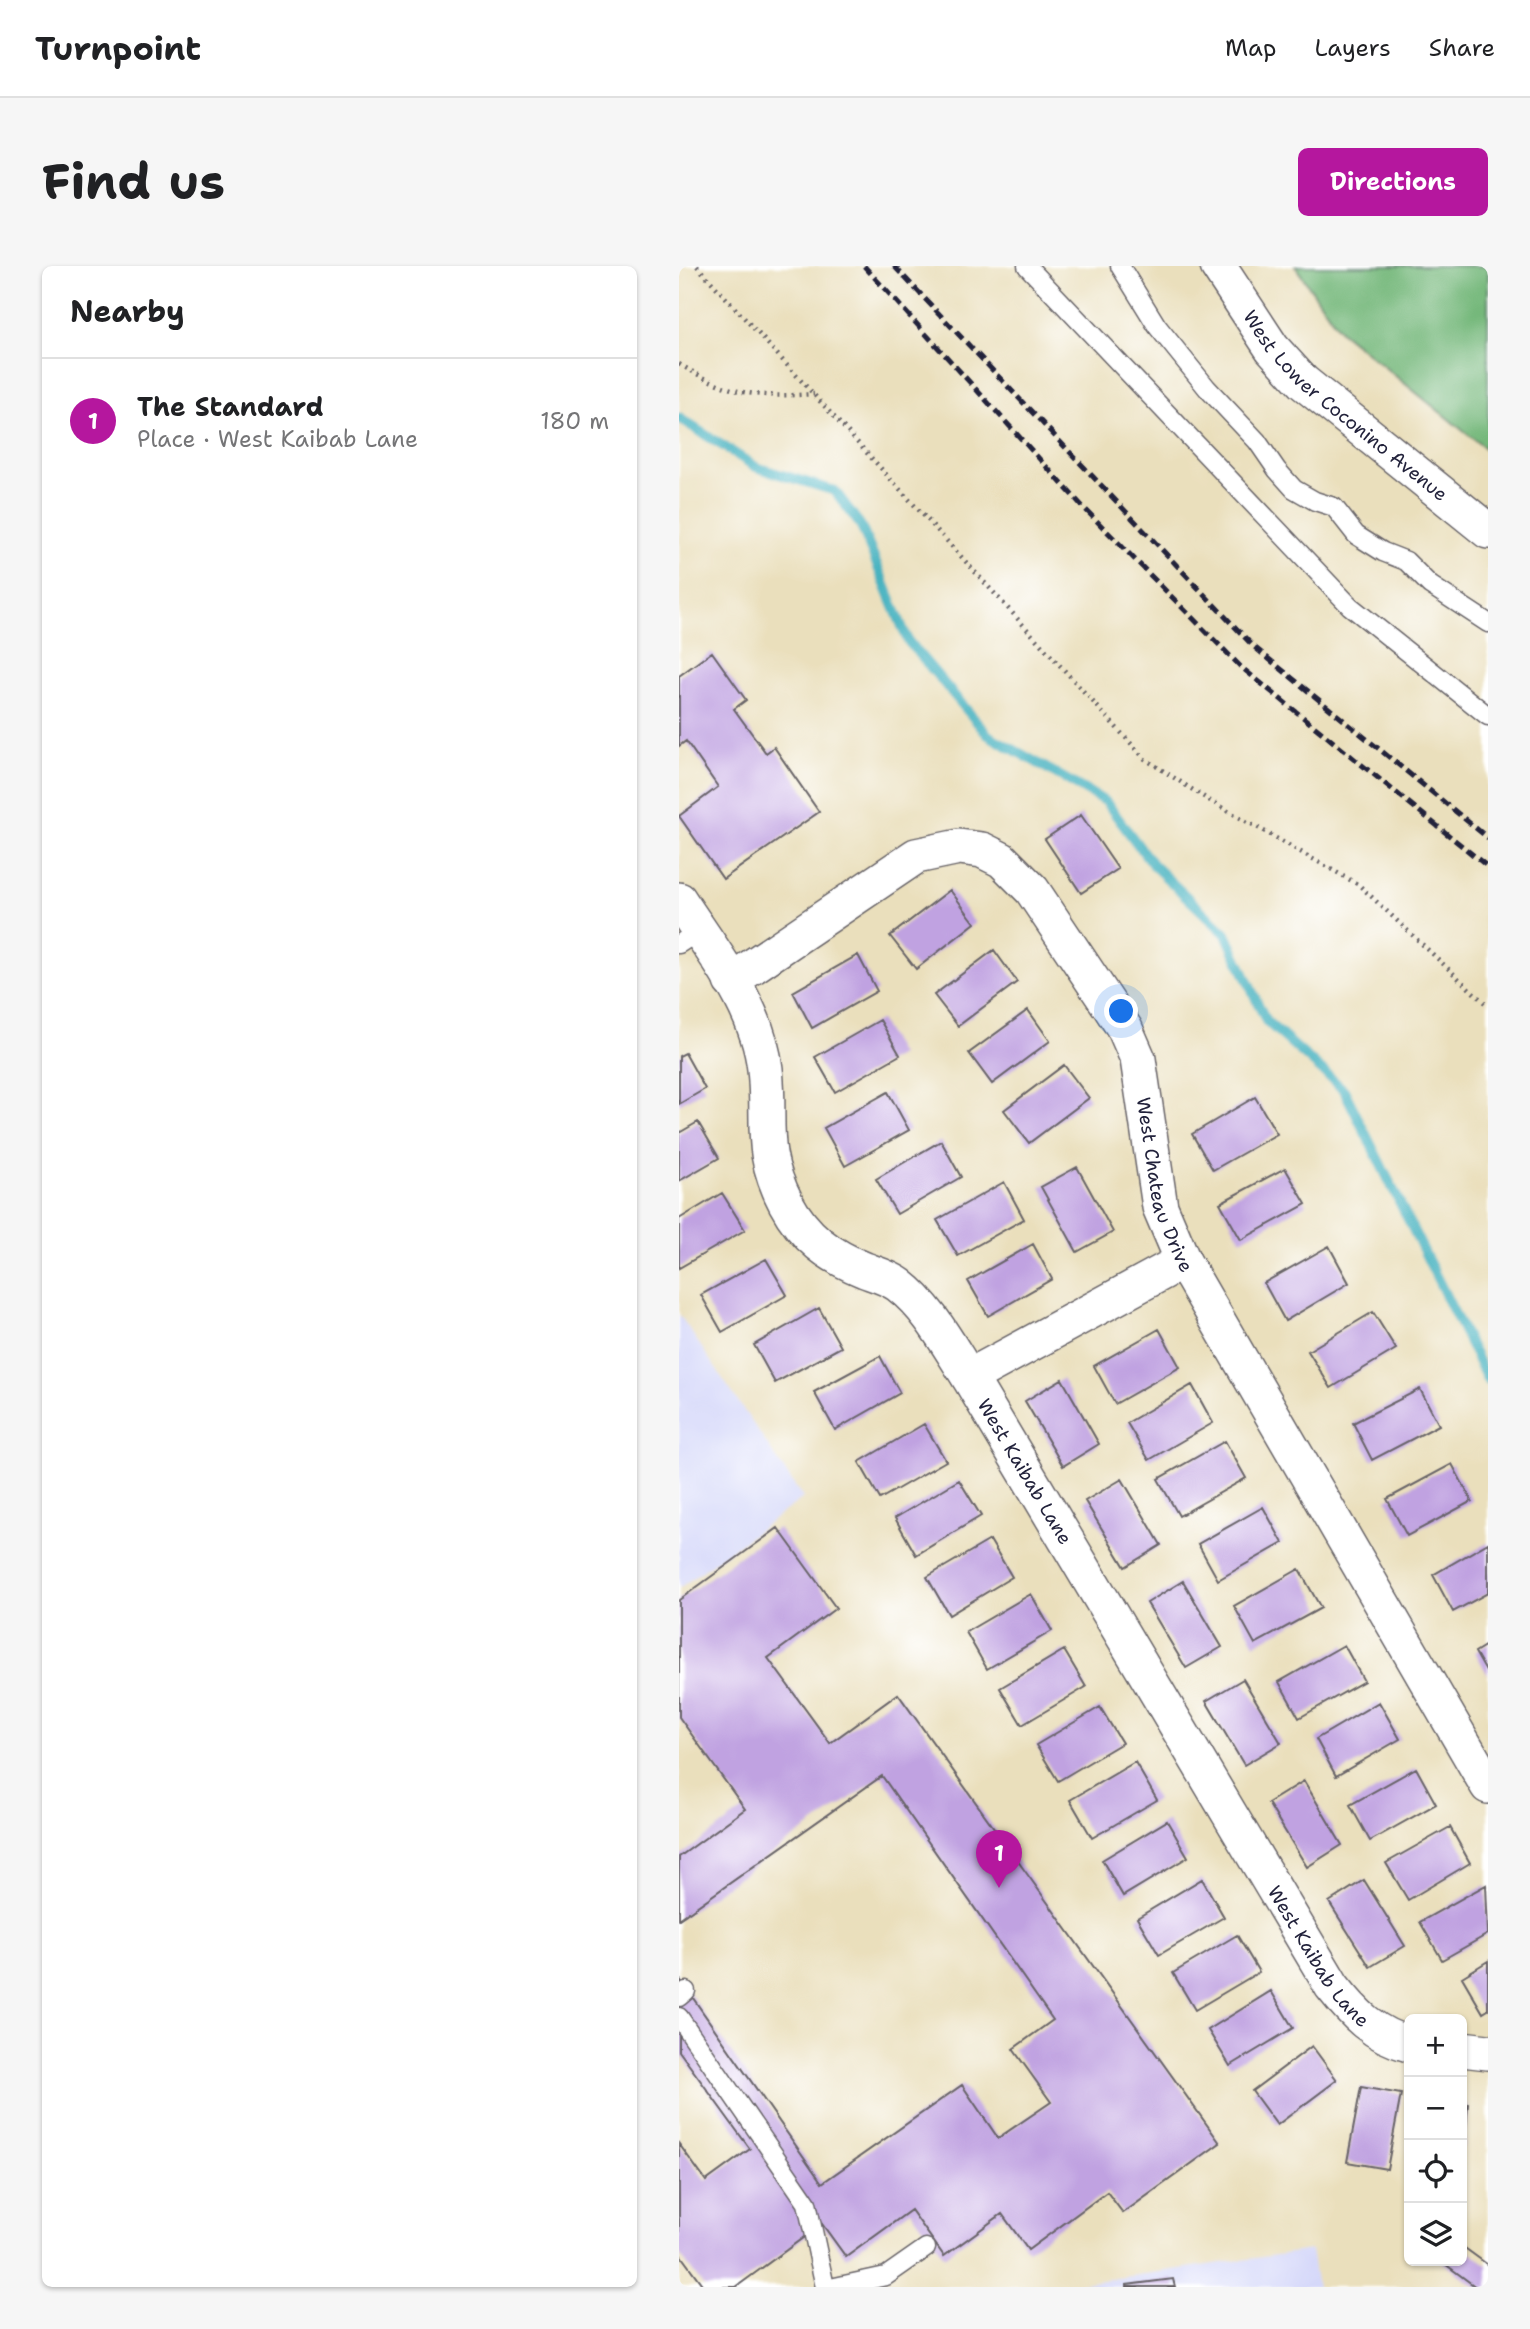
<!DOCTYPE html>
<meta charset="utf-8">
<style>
:root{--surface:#fff;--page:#f6f6f6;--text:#202124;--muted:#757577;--line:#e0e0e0;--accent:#b5179e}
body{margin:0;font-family:"Shantell Sans",sans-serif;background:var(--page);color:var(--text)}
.controls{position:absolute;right:21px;bottom:21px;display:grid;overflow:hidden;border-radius:10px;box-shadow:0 2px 5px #0004}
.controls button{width:63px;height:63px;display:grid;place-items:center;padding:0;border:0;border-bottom:2px solid var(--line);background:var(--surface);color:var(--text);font:35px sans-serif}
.you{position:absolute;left:443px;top:746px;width:24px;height:24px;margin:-18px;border:5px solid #fff;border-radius:50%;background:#1a73e8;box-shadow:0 0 0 10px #1a73e833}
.badge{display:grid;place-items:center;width:46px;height:46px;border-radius:50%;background:var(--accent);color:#fff;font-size:23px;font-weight:700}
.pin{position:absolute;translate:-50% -58px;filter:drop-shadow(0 2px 4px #0008)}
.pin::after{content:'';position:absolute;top:37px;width:24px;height:21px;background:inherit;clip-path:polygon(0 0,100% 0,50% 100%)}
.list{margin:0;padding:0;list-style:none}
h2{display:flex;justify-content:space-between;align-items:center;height:91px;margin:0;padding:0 28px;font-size:30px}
h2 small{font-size:23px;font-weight:400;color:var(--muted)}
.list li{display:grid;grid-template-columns:46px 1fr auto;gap:21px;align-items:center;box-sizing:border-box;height:126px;padding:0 28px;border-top:2px solid var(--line)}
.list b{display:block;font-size:26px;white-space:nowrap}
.list p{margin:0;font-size:23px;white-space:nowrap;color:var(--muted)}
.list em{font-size:23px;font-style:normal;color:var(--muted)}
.icon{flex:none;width:38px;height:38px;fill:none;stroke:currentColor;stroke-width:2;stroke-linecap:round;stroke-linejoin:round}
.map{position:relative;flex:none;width:809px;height:2021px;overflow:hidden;border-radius:10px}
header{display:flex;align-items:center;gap:42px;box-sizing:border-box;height:98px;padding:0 35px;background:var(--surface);border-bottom:2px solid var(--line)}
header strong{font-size:33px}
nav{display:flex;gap:38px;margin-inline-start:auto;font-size:24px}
.intro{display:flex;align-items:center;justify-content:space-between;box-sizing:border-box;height:168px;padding:0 42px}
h1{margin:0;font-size:49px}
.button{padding:18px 32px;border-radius:10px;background:var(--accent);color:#fff;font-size:24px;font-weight:700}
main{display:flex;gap:42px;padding:0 42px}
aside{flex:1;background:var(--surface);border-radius:10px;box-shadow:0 2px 5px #0004}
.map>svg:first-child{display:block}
.built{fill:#d5d8f9}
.forest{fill:#75b87a;stroke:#4c6d5a;stroke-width:2}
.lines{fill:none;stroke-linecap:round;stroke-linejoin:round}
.stream{stroke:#42b0be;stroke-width:10}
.building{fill:#c0a2e1}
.service-casing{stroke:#686468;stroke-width:21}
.minor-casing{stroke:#686468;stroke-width:38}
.path{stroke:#686468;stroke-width:4.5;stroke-dasharray:2 5;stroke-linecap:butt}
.service{stroke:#fff;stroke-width:18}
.minor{stroke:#fff;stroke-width:35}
.rail{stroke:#22223b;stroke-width:5;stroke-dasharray:10 5;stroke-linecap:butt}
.labels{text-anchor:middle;stroke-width:5;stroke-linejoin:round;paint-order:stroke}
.street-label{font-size:19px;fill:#22223b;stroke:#fff}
</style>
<header>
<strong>Turnpoint</strong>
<nav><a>Map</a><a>Layers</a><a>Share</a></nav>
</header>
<div class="intro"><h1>Find us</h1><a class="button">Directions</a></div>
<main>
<aside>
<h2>Nearby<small></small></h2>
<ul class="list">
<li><span class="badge">1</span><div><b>The Standard</b><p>Place · West Kaibab Lane</p></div><em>180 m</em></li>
</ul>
</aside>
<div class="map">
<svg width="809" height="2021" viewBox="0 0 809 2021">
<rect width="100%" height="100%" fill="#fff"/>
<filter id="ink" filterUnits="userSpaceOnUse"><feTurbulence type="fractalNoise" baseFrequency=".0143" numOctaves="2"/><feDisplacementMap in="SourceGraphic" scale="14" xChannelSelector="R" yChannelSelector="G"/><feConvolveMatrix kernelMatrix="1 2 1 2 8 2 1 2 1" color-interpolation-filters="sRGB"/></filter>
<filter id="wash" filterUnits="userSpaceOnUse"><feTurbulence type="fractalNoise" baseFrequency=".00686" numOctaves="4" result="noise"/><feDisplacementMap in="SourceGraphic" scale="28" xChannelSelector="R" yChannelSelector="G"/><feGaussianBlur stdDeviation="1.57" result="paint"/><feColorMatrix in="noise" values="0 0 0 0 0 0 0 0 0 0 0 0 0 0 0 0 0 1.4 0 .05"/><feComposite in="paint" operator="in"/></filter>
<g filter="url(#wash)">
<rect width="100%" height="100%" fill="#eadfbc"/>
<path class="built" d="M0,1048L124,1232L0,1322Z
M632,1984L638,2021H376Z"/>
<path class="forest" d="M616,0H809V185L661,65Z"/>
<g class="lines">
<path class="stream" d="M0,152L77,201L156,225L182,260L229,375L309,469L427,536L474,599L547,668L587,755L665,824L809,1115"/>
</g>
<g id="blocks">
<path class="building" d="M33,386L67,434L55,443L87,487L95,481L140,546L44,613L0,550L39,521L7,475L0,480V410Z
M402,549L439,603L402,627L366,573Z
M271,624L296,657L237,703L211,670Z
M315,684L338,716L279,760L255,729Z
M179,689L198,725L133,762L114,726Z
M349,744L371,775L313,818L290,787Z
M201,754L221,789L156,826L136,791Z
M6,787L26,823L0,838V790Z
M385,799L410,832L350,877L325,844Z
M209,826L230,864L166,900L145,862Z
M576,831L598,868L534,904L513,868Z
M19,856L40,892L0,915V867Z
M262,875L282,911L218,948L197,913Z
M398,901L434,966L398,986L362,921Z
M606,902L627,938L562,974L541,937Z
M325,916L345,953L279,990L258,954Z
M43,927L66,964L0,1002V953Z
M354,978L373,1013L309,1050L289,1015Z
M650,980L670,1017L606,1055L585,1017Z
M87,993L108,1029L43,1066L22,1029Z
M140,1042L162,1081L96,1117L75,1079Z
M694,1046L717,1083L652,1122L629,1085Z
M480,1063L501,1101L436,1138L415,1100Z
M201,1090L221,1127L156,1164L135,1126Z
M383,1113L420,1178L384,1200L346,1135Z
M513,1119L534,1157L470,1194L448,1157Z
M741,1123L760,1159L693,1194L674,1157Z
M245,1158L267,1195L201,1233L180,1196Z
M546,1175L567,1212L500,1250L479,1213Z
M773,1198L793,1235L728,1270L708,1233Z
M443,1213L482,1279L446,1301L406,1235Z
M280,1214L302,1250L237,1289L216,1252Z
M584,1241L604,1277L539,1314L519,1278Z
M99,1262L157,1342L89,1392L151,1477L219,1428L541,1877L444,1947L428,1926L349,1984L323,1948L265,1990L232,1944L167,1991L143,1958L57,2021H25L0,1987V1878L27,1915L71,1883L0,1785V1712L143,1917L283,1819L319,1872L372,1836L334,1783L374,1754L203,1510L0,1653V1591L66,1543L0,1451V1334Z
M311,1274L333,1311L270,1349L248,1311Z
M809,1277V1327L774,1346L754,1309Z
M620,1303L642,1342L576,1378L555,1340Z
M504,1315L543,1381L507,1402L468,1337Z
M352,1328L373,1365L308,1403L287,1366Z
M809,1378V1409L796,1386Z
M665,1379L685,1415L620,1452L600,1416Z
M385,1384L407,1421L343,1459L321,1422Z
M564,1413L602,1477L565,1499L527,1435Z
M700,1436L721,1473L657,1510L637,1473Z
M421,1441L443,1477L379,1515L357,1479Z
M456,1496L478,1534L413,1572L391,1534Z
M737,1502L757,1538L691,1575L671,1539Z
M625,1515L663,1579L628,1601L589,1537Z
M488,1555L509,1591L444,1630L423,1594Z
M771,1561L791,1597L729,1634L707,1597Z
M523,1613L545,1651L480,1689L458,1652Z
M685,1614L726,1680L691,1701L650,1636Z
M807,1619L809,1668L763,1694L741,1656Z
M558,1669L580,1706L516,1744L494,1707Z
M809,1695V1744L804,1747L783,1711Z
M592,1725L614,1762L551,1800L529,1764Z
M633,1780L658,1814L598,1859L573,1825Z
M682,1821L722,1828L708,1903L668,1896Z
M783,1837L789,1838L785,1882H783Z
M783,1980L809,1999V2021H797L762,1995H783Z
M494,2013L496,2021H448V2019Z"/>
</g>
</g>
<g filter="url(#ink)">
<use href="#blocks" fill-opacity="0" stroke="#686468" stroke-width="2"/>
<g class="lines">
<defs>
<path id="service" d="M348,0L671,340L809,450
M441,0L478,60L528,122L578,175L598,204L615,223L636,235L655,241L677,269L704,286L727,295L751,319L809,357
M0,678L20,665
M0,1731L7,1725
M0,1751L128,1937L146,2021
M156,2021L207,2010L247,1982"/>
<g id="minor">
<path id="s1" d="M539,0L593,82L624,116L809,265"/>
<path id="s2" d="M0,634C33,685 79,740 86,803C92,857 79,883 107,937C125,971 151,990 186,1004C197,1008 211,1012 220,1019C251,1043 269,1079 290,1111L653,1720C675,1748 695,1769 730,1778"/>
<path id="s3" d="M52,715L237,590L280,581L303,584L323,594L353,624L446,763L459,793L481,941L504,995L809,1520"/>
<path d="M290,1111L504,995"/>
<path d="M783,1783L809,1786"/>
</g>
</defs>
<use href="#service" class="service-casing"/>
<use href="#minor" class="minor-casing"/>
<path class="path" d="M18,0L466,493L528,533L680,619L809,740
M0,98C53,129 74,132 135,128"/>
<use href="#service" class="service"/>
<use href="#minor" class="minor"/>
<path class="rail" d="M185,0L405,242L562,401L809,601
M215,0L574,380L809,572"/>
</g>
</g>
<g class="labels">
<g class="street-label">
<text dy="7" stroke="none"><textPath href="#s1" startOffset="191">West Lower Coconino Avenue</textPath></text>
<text dy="7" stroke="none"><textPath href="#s3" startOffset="684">West Chateau Drive</textPath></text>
<text dy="7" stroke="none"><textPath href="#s2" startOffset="698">West Kaibab Lane</textPath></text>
<text dy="7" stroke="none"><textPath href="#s2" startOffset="1265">West Kaibab Lane</textPath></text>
</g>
</g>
</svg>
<div class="controls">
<button>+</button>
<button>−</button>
<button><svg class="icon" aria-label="locate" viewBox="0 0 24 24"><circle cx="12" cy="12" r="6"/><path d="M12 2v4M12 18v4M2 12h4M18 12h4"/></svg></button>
<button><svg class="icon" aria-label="layers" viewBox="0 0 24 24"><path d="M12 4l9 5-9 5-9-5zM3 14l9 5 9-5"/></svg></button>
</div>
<div class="you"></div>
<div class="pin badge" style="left:320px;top:1622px">1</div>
</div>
</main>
